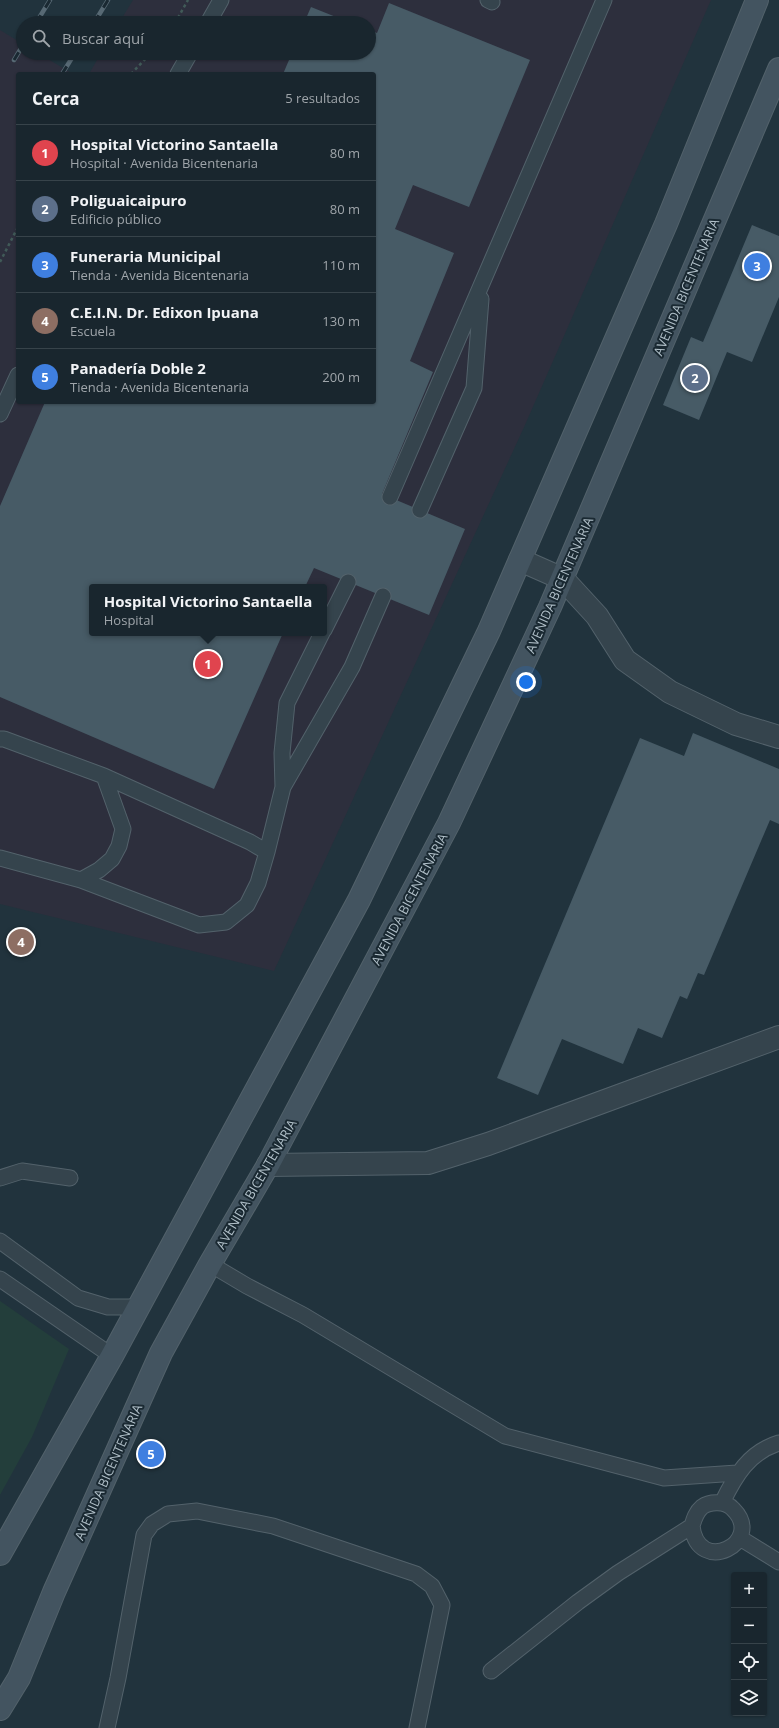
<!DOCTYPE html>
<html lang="es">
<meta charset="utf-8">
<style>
:root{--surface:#19262e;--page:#26323a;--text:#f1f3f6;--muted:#9fa5aa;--line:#37434a;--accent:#bca0f2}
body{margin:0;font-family:"Open Sans",sans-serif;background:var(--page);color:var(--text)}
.controls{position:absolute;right:12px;bottom:12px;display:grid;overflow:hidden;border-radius:4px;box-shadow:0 1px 3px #0004}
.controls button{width:36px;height:36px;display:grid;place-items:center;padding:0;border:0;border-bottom:1px solid var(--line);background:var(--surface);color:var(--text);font:20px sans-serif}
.you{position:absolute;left:526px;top:682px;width:14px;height:14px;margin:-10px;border:3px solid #fff;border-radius:50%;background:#1a73e8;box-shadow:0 0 0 6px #1a73e833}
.badge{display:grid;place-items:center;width:26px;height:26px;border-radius:50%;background:var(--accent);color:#fff;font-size:13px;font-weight:700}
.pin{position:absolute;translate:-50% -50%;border:2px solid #fff;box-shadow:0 1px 4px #0006}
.popup{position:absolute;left:89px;top:584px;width:238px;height:52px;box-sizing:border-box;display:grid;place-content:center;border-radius:4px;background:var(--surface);filter:drop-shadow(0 1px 3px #0005);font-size:13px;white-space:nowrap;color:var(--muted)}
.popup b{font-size:15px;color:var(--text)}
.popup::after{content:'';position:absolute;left:50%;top:100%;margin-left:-8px;border:8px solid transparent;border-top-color:var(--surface)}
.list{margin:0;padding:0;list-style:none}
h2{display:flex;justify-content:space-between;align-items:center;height:52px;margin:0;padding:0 16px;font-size:17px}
h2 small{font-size:13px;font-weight:400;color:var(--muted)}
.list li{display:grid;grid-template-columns:26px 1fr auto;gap:12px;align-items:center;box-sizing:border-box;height:56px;padding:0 16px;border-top:1px solid var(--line)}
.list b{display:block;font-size:15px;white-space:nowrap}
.list p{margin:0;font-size:13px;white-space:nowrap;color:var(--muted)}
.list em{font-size:13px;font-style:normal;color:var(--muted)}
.icon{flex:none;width:22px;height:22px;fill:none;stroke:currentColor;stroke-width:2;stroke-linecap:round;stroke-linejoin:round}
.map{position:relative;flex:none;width:779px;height:1728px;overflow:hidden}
.search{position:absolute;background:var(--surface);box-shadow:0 1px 3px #0004;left:16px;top:16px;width:360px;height:44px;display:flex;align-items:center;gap:10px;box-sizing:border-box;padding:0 14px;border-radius:22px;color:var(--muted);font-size:15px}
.panel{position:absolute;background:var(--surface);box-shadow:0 1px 3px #0004;left:16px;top:72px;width:360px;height:332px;border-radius:4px}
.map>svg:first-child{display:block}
.medical{fill:#2d2f3d;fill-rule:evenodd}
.green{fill:#233e3b}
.building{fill:#475b66}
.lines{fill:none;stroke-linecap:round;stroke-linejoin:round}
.lane-casing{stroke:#53626b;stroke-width:17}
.street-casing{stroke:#53626b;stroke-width:24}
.secondary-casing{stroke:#53626b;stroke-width:24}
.path{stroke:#415a58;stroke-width:2.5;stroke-dasharray:3 3;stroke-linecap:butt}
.lane{stroke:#35444d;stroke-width:15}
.street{stroke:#35444d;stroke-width:22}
.secondary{stroke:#435460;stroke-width:22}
.rail-casing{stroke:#576974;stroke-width:4.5}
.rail{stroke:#1a2932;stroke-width:3;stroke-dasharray:9;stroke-linecap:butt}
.labels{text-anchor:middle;stroke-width:4;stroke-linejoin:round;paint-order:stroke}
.street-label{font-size:13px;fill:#b0bfc8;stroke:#1a2932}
</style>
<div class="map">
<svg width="779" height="1728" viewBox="0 0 779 1728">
<rect width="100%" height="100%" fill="#21333d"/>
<path class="medical" d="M133,0H711L525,425L274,971L0,904V30L23,44V53H38L73,74H18V402H374V74H89L101,53H369V23H119ZM92,587H324V633H92Z"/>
<path class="green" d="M0,1301L69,1349L32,1437L0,1495Z"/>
<path class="building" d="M389,3L530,60L469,207L413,185L395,229L454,253L410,361L433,372L382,494L465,529L429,615L314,568L305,587H92V633H283L214,789L0,697V506L45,402H374V74H283L292,53H369V30L377,33Z
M311,7L351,23H304Z
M752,225L779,236V297L752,362L727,352L699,420L663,405L691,337L703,342Z
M693,733L779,769V824L770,820L704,975L698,973L687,999L680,996L662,1038L638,1028L623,1064L562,1039L538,1095L497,1078L640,738L684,756Z"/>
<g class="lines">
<defs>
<path id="lane" d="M488,0L492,2
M208,23L221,0
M178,74L190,53
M0,414L18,375
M390,497L604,0
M420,510L474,388L481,299
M324,630L348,582
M0,739H4L104,776L250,842L267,852L258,883L247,905L226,922L199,925L81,880L0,858
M283,787L352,667L383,596
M267,852L283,787L282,753L287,703L322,633
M81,880L99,870L112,859L119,846L123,829L104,776
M0,1178L22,1171L70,1178
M0,1241L78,1298L108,1307H138
M210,1264L247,1286L303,1315L505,1436L664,1478L737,1473
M0,1279L112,1356
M722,1503C735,1476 749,1452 779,1443
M740,1538L779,1562
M491,1671L578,1602L618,1573L692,1526C694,1519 696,1512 702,1507C710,1501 726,1501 733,1509C766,1542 698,1577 692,1526
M107,1728L118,1678L144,1535L152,1524L168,1514L197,1511L273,1526L416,1574L432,1586L442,1605L417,1728"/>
<path id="street" d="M520,560L563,579L597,616L625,660L670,692L736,724L779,737
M268,1165L428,1163L488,1144L779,1037"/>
<path id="secondary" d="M0,1554L112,1356L359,900L489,631L666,224L757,0
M0,1709L19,1678L54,1592L161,1353L210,1264L268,1165L449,823L550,607L779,69"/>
</defs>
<use href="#lane" class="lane-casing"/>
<use href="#street" class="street-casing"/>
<use href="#secondary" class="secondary-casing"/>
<path class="path" d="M175,23L188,0
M131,74L151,53
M0,262L18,227"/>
<use href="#lane" class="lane"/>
<use href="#street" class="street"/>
<use href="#secondary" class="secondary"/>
<defs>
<path id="rail" d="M36,23L50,0
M94,23L108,0
M14,60L23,45
M62,74L75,53"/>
</defs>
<use href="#rail" class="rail-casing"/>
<use href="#rail" class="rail"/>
</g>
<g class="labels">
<g class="street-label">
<text transform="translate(686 287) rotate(-67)" y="5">AVENIDA BICENTENARIA</text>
<text transform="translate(559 585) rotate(-66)" y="5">AVENIDA BICENTENARIA</text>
<text transform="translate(409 899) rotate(-62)" y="5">AVENIDA BICENTENARIA</text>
<text transform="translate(256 1184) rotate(-60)" y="5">AVENIDA BICENTENARIA</text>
<text transform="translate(108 1472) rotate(-66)" y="5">AVENIDA BICENTENARIA</text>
</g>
</g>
</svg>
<div class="controls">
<button>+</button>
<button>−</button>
<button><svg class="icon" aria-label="locate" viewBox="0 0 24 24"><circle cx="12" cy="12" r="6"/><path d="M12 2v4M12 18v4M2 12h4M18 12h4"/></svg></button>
<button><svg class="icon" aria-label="layers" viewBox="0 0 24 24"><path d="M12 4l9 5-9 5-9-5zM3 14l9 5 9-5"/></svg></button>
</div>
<div class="you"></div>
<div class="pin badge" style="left:208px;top:664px;background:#e0444e">1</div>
<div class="popup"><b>Hospital Victorino Santaella</b>Hospital</div>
<div class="pin badge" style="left:695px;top:378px;background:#5c6f8a">2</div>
<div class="pin badge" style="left:757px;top:266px;background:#3f7fe0">3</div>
<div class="pin badge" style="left:21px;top:942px;background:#8d6e63">4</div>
<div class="pin badge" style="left:151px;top:1454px;background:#3f7fe0">5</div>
<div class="search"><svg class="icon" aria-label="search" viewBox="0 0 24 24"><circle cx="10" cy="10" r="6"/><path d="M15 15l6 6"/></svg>Buscar aquí</div>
<section class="panel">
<h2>Cerca<small>5 resultados</small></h2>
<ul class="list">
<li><span class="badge" style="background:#e0444e">1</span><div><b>Hospital Victorino Santaella</b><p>Hospital · Avenida Bicentenaria</p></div><em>80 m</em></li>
<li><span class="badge" style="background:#5c6f8a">2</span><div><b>Poliguaicaipuro</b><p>Edificio público</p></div><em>80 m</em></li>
<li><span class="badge" style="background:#3f7fe0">3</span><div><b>Funeraria Municipal</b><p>Tienda · Avenida Bicentenaria</p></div><em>110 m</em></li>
<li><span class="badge" style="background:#8d6e63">4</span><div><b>C.E.I.N. Dr. Edixon Ipuana</b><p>Escuela</p></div><em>130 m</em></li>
<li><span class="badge" style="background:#3f7fe0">5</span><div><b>Panadería Doble 2</b><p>Tienda · Avenida Bicentenaria</p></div><em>200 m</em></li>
</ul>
</section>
</div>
